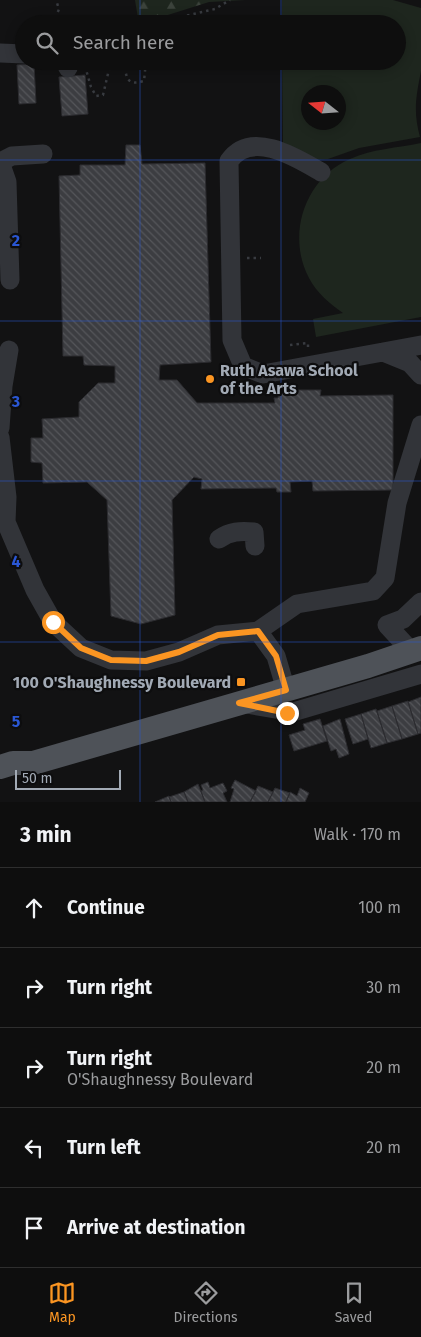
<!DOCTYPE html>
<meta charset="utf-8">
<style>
:root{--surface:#0e0e0e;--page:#171717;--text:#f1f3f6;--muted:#9b9c9e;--line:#2e2e2e;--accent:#fb9522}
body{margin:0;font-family:"Fira Sans",sans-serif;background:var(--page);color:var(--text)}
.compass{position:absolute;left:301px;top:85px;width:45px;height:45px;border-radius:50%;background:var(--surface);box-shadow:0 2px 12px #0003;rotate:287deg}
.scale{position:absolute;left:15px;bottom:12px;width:106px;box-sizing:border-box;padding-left:5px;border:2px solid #a2aab5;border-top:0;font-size:14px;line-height:18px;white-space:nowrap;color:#a2aab5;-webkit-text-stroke:4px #0d0d0e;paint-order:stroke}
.stop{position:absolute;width:15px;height:15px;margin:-11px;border:4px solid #fb9522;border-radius:50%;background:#fff}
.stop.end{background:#fb9522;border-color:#fff;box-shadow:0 1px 5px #0008}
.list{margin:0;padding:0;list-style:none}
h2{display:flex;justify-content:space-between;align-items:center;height:65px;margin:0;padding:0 20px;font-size:21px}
h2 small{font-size:16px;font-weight:400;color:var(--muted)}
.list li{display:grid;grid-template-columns:32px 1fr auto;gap:15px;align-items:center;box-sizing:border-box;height:80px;padding:0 20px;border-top:1px solid var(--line)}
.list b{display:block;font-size:19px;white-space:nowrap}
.list p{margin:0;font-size:16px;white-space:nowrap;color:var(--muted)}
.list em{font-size:16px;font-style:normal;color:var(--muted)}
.icon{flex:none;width:28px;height:28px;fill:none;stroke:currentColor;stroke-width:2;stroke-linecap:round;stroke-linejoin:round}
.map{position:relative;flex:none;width:421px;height:802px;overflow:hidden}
.search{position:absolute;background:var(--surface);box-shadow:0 2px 12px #0003;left:15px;right:15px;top:15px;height:55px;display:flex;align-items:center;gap:12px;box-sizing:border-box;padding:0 18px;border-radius:28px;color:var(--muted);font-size:19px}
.sheet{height:465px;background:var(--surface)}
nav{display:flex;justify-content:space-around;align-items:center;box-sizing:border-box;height:70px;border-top:1px solid var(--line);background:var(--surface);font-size:14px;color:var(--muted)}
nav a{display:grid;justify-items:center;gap:2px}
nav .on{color:var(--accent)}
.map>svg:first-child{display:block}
.forest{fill:url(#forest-firs)}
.pitch{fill:#1e261e;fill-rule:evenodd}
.building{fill:url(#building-back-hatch);stroke:#2c2c30}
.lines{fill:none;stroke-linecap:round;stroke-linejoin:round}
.path{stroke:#383b40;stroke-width:2.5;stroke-dasharray:2.5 4;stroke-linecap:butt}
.minor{stroke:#323439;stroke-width:19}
.major{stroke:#4e5258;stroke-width:24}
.route{stroke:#fb9522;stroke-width:6}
.grid{fill:none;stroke:#2a57d4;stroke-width:1;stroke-opacity:0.55}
.poi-dot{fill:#fb9522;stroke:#0d0d0e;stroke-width:2}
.labels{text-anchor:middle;stroke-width:4.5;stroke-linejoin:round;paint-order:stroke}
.poi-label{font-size:16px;font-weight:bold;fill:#a2aab5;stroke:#0d0d0e;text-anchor:start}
.grid-label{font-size:16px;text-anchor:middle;font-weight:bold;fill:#2a57d4;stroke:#0d0d0e;stroke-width:4.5;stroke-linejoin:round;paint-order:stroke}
</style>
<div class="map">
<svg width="421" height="802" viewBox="0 0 421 802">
<defs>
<pattern id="forest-firs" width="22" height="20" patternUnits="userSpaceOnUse" patternTransform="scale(1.25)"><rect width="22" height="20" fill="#1e261e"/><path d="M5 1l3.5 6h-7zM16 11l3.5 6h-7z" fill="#3c433c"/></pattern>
<pattern id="building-back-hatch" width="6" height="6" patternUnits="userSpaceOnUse" patternTransform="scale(1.25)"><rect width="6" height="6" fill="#3c3d41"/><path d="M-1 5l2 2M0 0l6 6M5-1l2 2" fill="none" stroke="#55565a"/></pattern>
</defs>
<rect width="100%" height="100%" fill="#121213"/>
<path class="forest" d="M135,0H245L209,2L155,19L151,24H139Z"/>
<path class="pitch" d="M282,0H393L421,8C421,28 421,52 421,71C416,97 413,111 420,137L359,148L328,159L314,160L283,146L282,61H397V24H282ZM308,92H338V122H308Z
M421,143V317L316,337L313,319L343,313C329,303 317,293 309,278C286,235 305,178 350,159C371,149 398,148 421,143Z"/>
<path class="building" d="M34,64L36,103L19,104L17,65Z
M85,75L88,114L62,116L59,77Z
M126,145H140L142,164L205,163L211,362L160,365L159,380H177L197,403H275L274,398H278L279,390H321L320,396L393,395V490L313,491L312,481L290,482L291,492H277L276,488L201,489L202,479L194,477L172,500L175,615L141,624L111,616L107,500L87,482L43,483L42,463L31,462V438H43L42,419L79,417V402L98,383H115V366L84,365L83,356H63L59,176L80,175V165H125Z
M421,697V733L418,734L408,702Z
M408,701L418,734L402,739L392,706Z
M392,706L402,739L387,743L377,711Z
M376,709L387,743L371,748L361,714Z
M361,714L368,739L353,744L345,719Z
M320,719L327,741L294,751L289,735L305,730L303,724Z
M340,719L349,754L339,758L336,749L331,751L323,726Z
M235,780L256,791L250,802H230L234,789L231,788Z
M208,782L210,788L223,783L227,791L223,793L227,802H205L201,791L203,790L201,785Z
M198,784L205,802H188L184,792Z
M258,786L273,792L268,802H250Z
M275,788L290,793L286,802H268Z
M300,788L309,793L305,802H286L290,792L297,796Z
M184,792L188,802H171L169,797Z
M169,796L171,802H155Z"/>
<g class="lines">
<path class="path" d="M53,24L59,9L56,0
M163,24L168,20L215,9L230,0
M123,61L127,78C131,84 137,83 144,81L146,61
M85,66L91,87L96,96L103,95L111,61
M247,258H261
M290,345L308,343V349"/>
<path class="minor" d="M0,53L24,54
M65,61L68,68
M321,172C297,158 251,129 229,161L232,340L243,366L263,374L383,352L410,363L421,375
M10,280L7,182L0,162L12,156L43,154
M383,352L421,345
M0,428L3,386L9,350
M0,437L7,497L6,522L35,590L53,622L81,648L111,660L146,661L179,652L218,635L258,631L276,656L286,690
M219,539C230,531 240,531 254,532L255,546
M258,631L297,604L373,591L385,578L397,503L421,425
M411,651L387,625L403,619L421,602
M241,703L293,712L421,674"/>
<path class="major" d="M0,767L13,763H33L368,666L421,648"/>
</g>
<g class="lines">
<path class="route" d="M53,622L81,648L111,660L146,661L179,652L218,635L258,631L276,656L286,690L239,703L287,713"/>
</g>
<path class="grid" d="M140,0V24M281,0V24M140,61V802M281,61V802M0,160H421M0,321H421M0,481H421M0,642H421"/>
<g class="poi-dot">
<circle cx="210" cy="379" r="5"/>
<rect x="236" y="677" width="10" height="10" rx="2.5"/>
</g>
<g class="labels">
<g class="poi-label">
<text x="220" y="376">Ruth Asawa School<tspan x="220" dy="18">of the Arts</tspan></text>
<text x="231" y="688" text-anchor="end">100 O'Shaughnessy Boulevard</text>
</g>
</g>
<g class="grid-label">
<text x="16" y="246">2</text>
<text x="16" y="407">3</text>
<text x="16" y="567">4</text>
<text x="16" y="727">5</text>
</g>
</svg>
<svg class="compass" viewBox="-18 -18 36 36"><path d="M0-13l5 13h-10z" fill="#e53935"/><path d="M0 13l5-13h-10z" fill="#9b9c9e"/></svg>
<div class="scale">50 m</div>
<div class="stop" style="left:53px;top:622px"></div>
<div class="stop end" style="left:287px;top:713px"></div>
<div class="search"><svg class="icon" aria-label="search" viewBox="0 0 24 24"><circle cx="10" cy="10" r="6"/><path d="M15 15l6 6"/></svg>Search here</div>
</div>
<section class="sheet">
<h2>3 min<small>Walk · 170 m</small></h2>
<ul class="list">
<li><svg class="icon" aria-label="ahead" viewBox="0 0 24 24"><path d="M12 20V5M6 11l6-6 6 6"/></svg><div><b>Continue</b></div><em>100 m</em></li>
<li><svg class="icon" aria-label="right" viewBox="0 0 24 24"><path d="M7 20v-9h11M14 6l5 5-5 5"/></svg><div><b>Turn right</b></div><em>30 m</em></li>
<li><svg class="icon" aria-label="right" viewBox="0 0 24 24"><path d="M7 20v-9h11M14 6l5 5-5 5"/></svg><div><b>Turn right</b><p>O'Shaughnessy Boulevard</p></div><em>20 m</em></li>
<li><svg class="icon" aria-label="left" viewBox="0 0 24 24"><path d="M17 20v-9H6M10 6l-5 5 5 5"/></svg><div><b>Turn left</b></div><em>20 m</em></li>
<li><svg class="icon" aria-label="arrive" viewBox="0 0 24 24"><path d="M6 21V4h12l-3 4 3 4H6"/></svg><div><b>Arrive at destination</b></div></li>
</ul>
</section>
<nav>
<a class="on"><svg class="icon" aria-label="map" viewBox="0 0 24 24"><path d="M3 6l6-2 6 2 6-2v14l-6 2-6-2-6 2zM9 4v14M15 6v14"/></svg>Map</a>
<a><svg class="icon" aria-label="directions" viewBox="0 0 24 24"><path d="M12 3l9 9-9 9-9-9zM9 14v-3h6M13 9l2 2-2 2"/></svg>Directions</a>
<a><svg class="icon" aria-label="saved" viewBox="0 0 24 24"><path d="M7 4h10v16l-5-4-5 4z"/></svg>Saved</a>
</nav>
